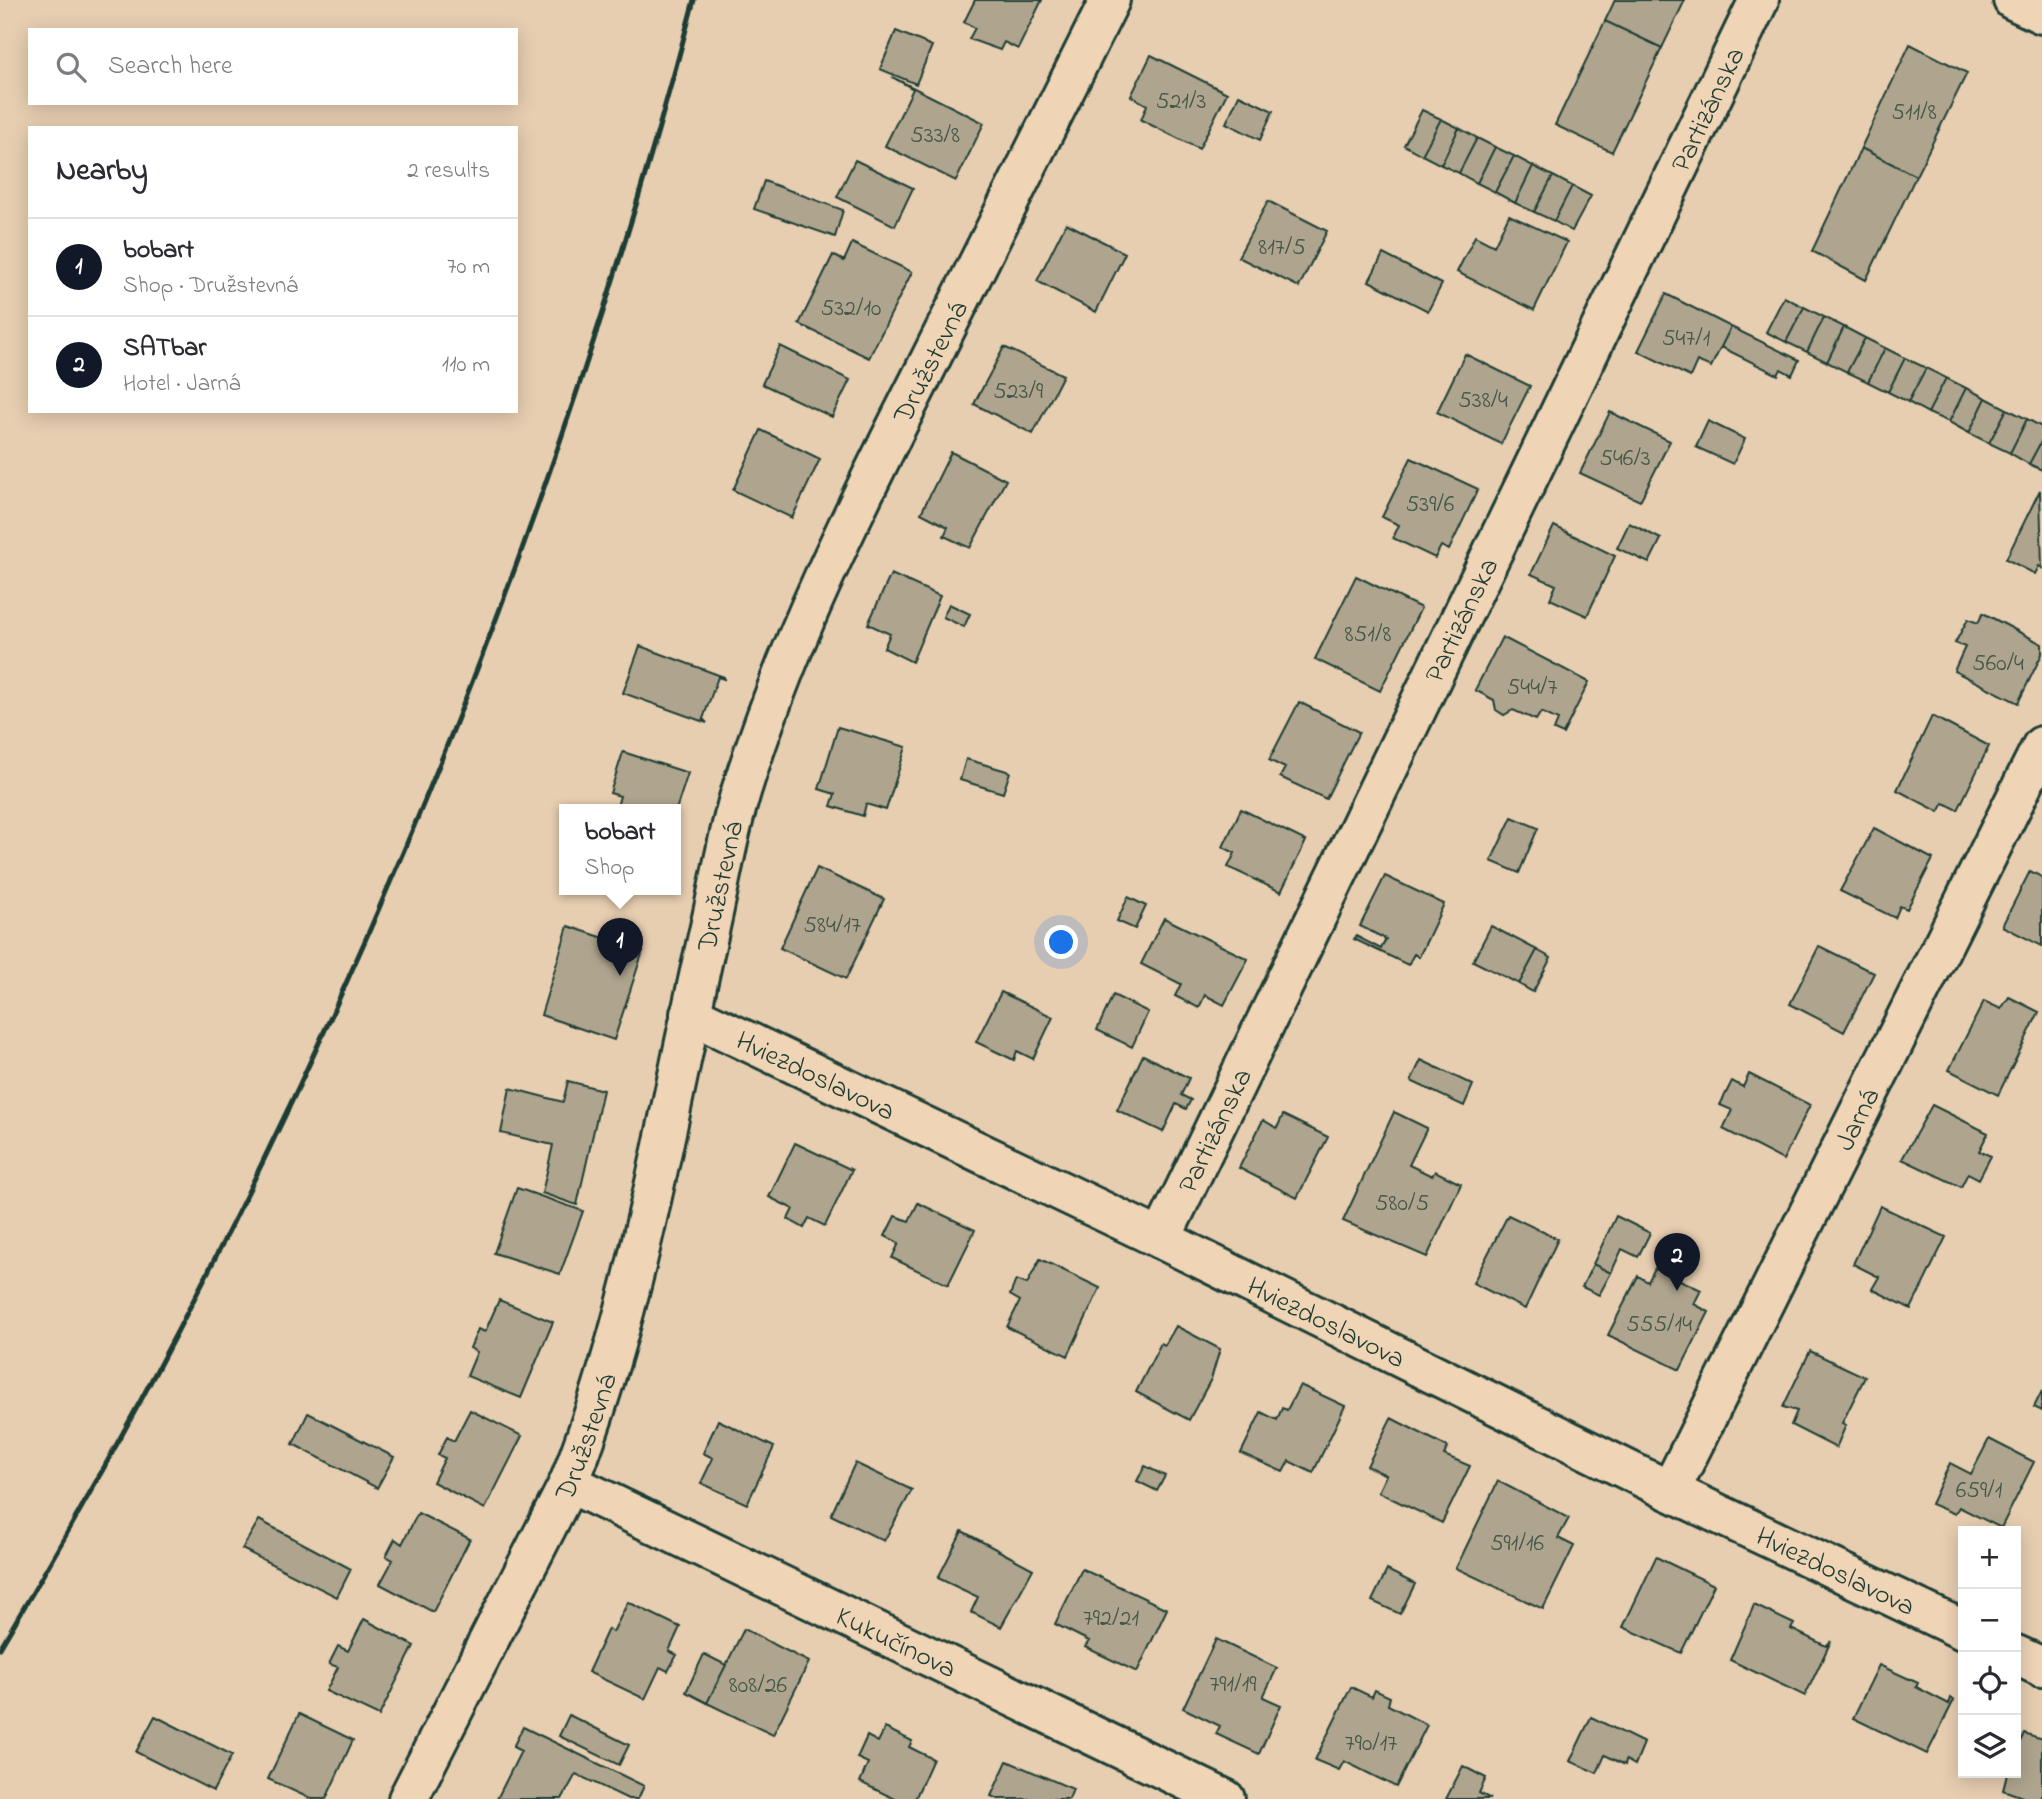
<!DOCTYPE html>
<meta charset="utf-8">
<style>
:root{--surface:#fff;--page:#f2f2f3;--text:#2b2b33;--muted:#7c7c81;--line:#e1e1e2;--accent:#111827}
body{margin:0;font-family:"Indie Flower",sans-serif;background:var(--page);color:var(--text)}
.controls{position:absolute;right:21px;bottom:21px;display:grid;overflow:hidden;border-radius:0px;box-shadow:0 4px 18px #0003}
.controls button{width:63px;height:63px;display:grid;place-items:center;padding:0;border:0;border-bottom:2px solid var(--line);background:var(--surface);color:var(--text);font:35px sans-serif}
.you{position:absolute;left:1062px;top:943px;width:24px;height:24px;margin:-18px;border:5px solid #fff;border-radius:50%;background:#1a73e8;box-shadow:0 0 0 10px #1a73e833}
.badge{display:grid;place-items:center;width:46px;height:46px;border-radius:50%;background:var(--accent);color:#fff;font-size:23px;font-weight:700}
.pin{position:absolute;translate:-50% -58px;filter:drop-shadow(0 2px 4px #0008)}
.pin::after{content:'';position:absolute;top:37px;width:24px;height:21px;background:inherit;clip-path:polygon(0 0,100% 0,50% 100%)}
.popup{position:absolute;left:559px;top:804px;width:122px;height:91px;box-sizing:border-box;display:grid;place-content:center;border-radius:0px;background:var(--surface);filter:drop-shadow(0 2px 5px #0005);font-size:23px;white-space:nowrap;color:var(--muted)}
.popup b{font-size:26px;color:var(--text)}
.popup::after{content:'';position:absolute;left:50%;top:100%;margin-left:-14px;border:14px solid transparent;border-top-color:var(--surface)}
.list{margin:0;padding:0;list-style:none}
h2{display:flex;justify-content:space-between;align-items:center;height:91px;margin:0;padding:0 28px;font-size:30px}
h2 small{font-size:23px;font-weight:400;color:var(--muted)}
.list li{display:grid;grid-template-columns:46px 1fr auto;gap:21px;align-items:center;box-sizing:border-box;height:98px;padding:0 28px;border-top:2px solid var(--line)}
.list b{display:block;font-size:26px;white-space:nowrap}
.list p{margin:0;font-size:23px;white-space:nowrap;color:var(--muted)}
.list em{font-size:23px;font-style:normal;color:var(--muted)}
.icon{flex:none;width:38px;height:38px;fill:none;stroke:currentColor;stroke-width:2;stroke-linecap:round;stroke-linejoin:round}
.map{position:relative;flex:none;width:2042px;height:1799px;overflow:hidden}
.search{position:absolute;background:var(--surface);box-shadow:0 4px 18px #0003;left:28px;top:28px;width:490px;height:77px;display:flex;align-items:center;gap:18px;box-sizing:border-box;padding:0 24px;border-radius:0px;color:var(--muted);font-size:26px}
.panel{position:absolute;background:var(--surface);box-shadow:0 4px 18px #0003;left:28px;top:126px;width:490px;height:287px;border-radius:0px}
.map>svg:first-child{display:block}
.building{fill:#afa58e;stroke:#1f3d34;stroke-width:2}
.lines{fill:none;stroke-linecap:round;stroke-linejoin:round}
.street-casing{stroke:#1f3d34;stroke-width:44}
.secondary-casing{stroke:#1f3d34;stroke-width:44}
.street{stroke:#efd4b6;stroke-width:38}
.secondary{stroke:#efd4b6;stroke-width:38}
.rail{stroke:#1f3d34;stroke-width:5}
.labels{text-anchor:middle;stroke-width:5;stroke-linejoin:round;paint-order:stroke}
.number-label{font-size:24px;fill:#43574a}
.street-label{font-size:28px;fill:#1f3d34;stroke:#efd4b6}
</style>
<div class="map">
<svg width="2042" height="1799" viewBox="0 0 2042 1799">
<rect width="100%" height="100%" fill="#e7ceb1"/>
<filter id="ink" filterUnits="userSpaceOnUse"><feTurbulence type="fractalNoise" baseFrequency=".0143" numOctaves="2"/><feDisplacementMap in="SourceGraphic" scale="14" xChannelSelector="R" yChannelSelector="G"/><feConvolveMatrix kernelMatrix="1 2 1 2 8 2 1 2 1" color-interpolation-filters="sRGB"/></filter>
<g filter="url(#ink)">
<path class="building" d="M975,0H1042L1018,49L1004,42L1000,50L969,39L975,28L964,22Z
M1615,0H1685L1662,48L1605,21Z
M1605,21L1662,48L1612,152L1555,125Z
M896,31L932,46L916,84L880,69Z
M1910,44L1967,73L1916,176L1861,148Z
M1151,55L1227,93L1199,149L1141,120L1147,105L1131,96Z
M892,77L984,123L956,181L885,146L913,89Z
M1239,95L1273,111L1260,140L1226,123Z
M1422,110L1441,119L1422,155L1404,145Z
M1441,119L1459,128L1441,165L1422,155Z
M1459,128L1477,138L1459,173L1441,165Z
M1477,138L1495,147L1477,183L1459,173Z
M1495,147L1514,156L1495,192L1477,183Z
M1861,148L1916,176L1866,280L1812,251Z
M1514,156L1533,166L1515,203L1495,192Z
M855,160L913,188L895,226L837,197Z
M1533,166L1553,176L1534,212L1515,203Z
M1553,176L1572,186L1554,221L1534,212Z
M764,181L843,210L835,237L754,209Z
M1572,186L1591,196L1572,231L1554,221Z
M1268,201L1327,231L1299,287L1238,257Z
M1509,215L1567,242L1534,310L1457,272L1475,236L1494,246Z
M1066,223L1125,253L1096,312L1037,281Z
M852,243L912,272L869,358L799,324L833,255L844,261Z
M1383,254L1442,284L1428,311L1369,281Z
M1666,294L1731,327L1711,367L1697,361L1690,377L1638,351Z
M1784,297L1804,307L1786,342L1766,332Z
M1804,307L1824,317L1807,352L1786,342Z
M1824,317L1844,327L1827,362L1807,352Z
M1731,327L1799,360L1792,375L1781,369L1778,375L1721,347Z
M1844,327L1865,338L1847,372L1827,362Z
M1865,338L1885,348L1868,382L1847,372Z
M780,346L850,380L832,417L762,384Z
M1004,347L1063,375L1033,434L974,404Z
M1885,348L1905,358L1888,392L1868,382Z
M1465,354L1530,386L1501,444L1437,412Z
M1905,358L1926,368L1908,402L1888,392Z
M1926,368L1946,378L1928,413L1908,402Z
M1946,378L1966,388L1949,422L1928,413Z
M1966,388L1986,398L1969,433L1949,422Z
M1986,398L2007,409L1989,443L1969,433Z
M2007,409L2027,419L2010,453L1989,443Z
M1610,412L1670,441L1640,501L1580,473Z
M2027,419L2042,427V440L2029,464L2010,453Z
M1708,421L1745,439L1733,464L1696,447Z
M761,430L820,459L792,518L733,490Z
M2042,440V470L2029,464Z
M951,452L1006,480L970,548L944,536L948,527L921,513Z
M1411,458L1478,489L1449,550L1441,546L1435,558L1393,538L1399,525L1382,517Z
M2040,490L2042,568L2039,566L2035,574L2006,559Z
M1629,523L1661,539L1649,563L1617,548Z
M1554,526L1615,556L1587,616L1550,599L1556,585L1531,574Z
M891,574L940,596L912,662L884,648L890,634L868,624Z
M1356,576L1421,608L1380,691L1315,659Z
M949,604L970,614L964,627L943,617Z
M1983,613L2042,644V654L2018,703L1954,671L1965,647L1955,643L1968,619L1978,623Z
M1502,637L1589,682L1563,734L1554,730L1558,720L1541,712L1536,720L1513,710L1504,715L1496,710L1494,700L1475,690Z
M640,646L724,677V679L718,677L703,719L707,723L623,693Z
M1299,702L1359,732L1326,799L1280,777L1285,768L1269,760Z
M1932,716L1989,746L1958,810L1944,803L1939,812L1897,790Z
M838,727L906,747L886,810L866,804L863,816L831,806L835,794L819,789Z
M623,752L688,773L676,810H616L620,796L610,793Z
M966,759L1010,772L1003,793L960,780Z
M1241,809L1306,841L1281,892L1228,867L1235,853L1223,847Z
M1512,817L1538,828L1519,873L1491,861Z
M1874,828L1933,859L1907,909L1900,906L1895,918L1840,891Z
M817,868L884,899L846,979L780,948Z
M2030,871L2042,877V946L2002,926Z
M1385,876L1444,904L1419,957L1414,954L1408,965L1354,939L1356,936L1381,949L1386,939L1360,926Z
M1128,897L1146,906L1135,929L1117,921Z
M1164,918L1248,959L1224,1005L1205,995L1199,1008L1175,996L1181,984L1141,964Z
M568,926L643,951L614,1040L541,1015Z
M1491,926L1537,950L1519,984L1473,961Z
M1819,946L1874,973L1844,1032L1790,1004Z
M1537,950L1551,958L1533,992L1519,984Z
M1001,992L1053,1017L1033,1059L1017,1051L1014,1060L976,1042Z
M1113,995L1148,1012L1132,1047L1097,1030Z
M2009,997L2039,1012L1998,1095L1949,1070L1984,1001L2001,1009Z
M1143,1055L1189,1078L1181,1095L1191,1100L1186,1109L1176,1104L1163,1132L1117,1110Z
M1421,1060L1473,1085L1464,1106L1411,1081Z
M1749,1074L1810,1105L1783,1160L1723,1129L1732,1110L1720,1105L1732,1081L1743,1087Z
M568,1081L603,1090L577,1205L542,1193L553,1145L501,1133L510,1088L563,1102Z
M1932,1105L1988,1133L1979,1151L1991,1156L1979,1179L1968,1173L1961,1187L1902,1159Z
M1394,1112L1427,1128L1409,1165L1432,1176L1435,1171L1461,1184L1427,1257L1343,1221Z
M1283,1115L1328,1137L1297,1198L1239,1168L1263,1120L1277,1128Z
M795,1143L852,1170L825,1226L809,1218L804,1228L788,1219L793,1209L769,1197Z
M517,1188L583,1211L560,1274L494,1253Z
M918,1203L975,1230L948,1285L892,1258L899,1243L885,1236L895,1216L909,1221Z
M1880,1206L1946,1237L1911,1309L1872,1289L1879,1277L1853,1264Z
M1508,1215L1558,1239L1525,1309L1473,1283Z
M1616,1216L1650,1233L1638,1257L1622,1249L1611,1273L1593,1264Z
M1040,1259L1100,1288L1068,1356L1007,1327L1020,1301L1010,1295L1016,1280L1027,1284Z
M1593,1264L1611,1273L1599,1295L1582,1287Z
M1655,1268L1701,1290L1694,1304L1709,1312L1680,1370L1608,1335L1638,1276L1648,1282Z
M499,1300L553,1322L521,1398L467,1376L477,1352L470,1348L478,1329L485,1332Z
M1176,1326L1220,1349L1211,1379L1189,1420L1136,1392L1161,1343L1165,1345Z
M1810,1351L1865,1377L1842,1423L1846,1425L1836,1448L1791,1425L1797,1411L1783,1407Z
M1300,1385L1345,1406L1313,1473L1289,1461L1283,1472L1241,1453L1261,1412L1277,1420L1282,1408L1287,1410Z
M2042,1391V1411L2034,1407Z
M470,1410L522,1436L485,1509L433,1482L445,1458L438,1455L447,1437L454,1441Z
M308,1413L394,1457L377,1488L293,1444Z
M1391,1418L1448,1447L1444,1455L1470,1466L1442,1523L1378,1492L1386,1475L1367,1466Z
M718,1420L774,1447L747,1504L701,1483L713,1458L703,1453Z
M1989,1439L2034,1462L2001,1528L1959,1507L1955,1514L1931,1504L1950,1463L1971,1474Z
M855,1463L912,1490L884,1541L831,1515Z
M1145,1466L1165,1476L1157,1491L1137,1481Z
M1498,1481L1569,1518L1558,1538L1574,1546L1543,1609L1456,1568Z
M418,1513L470,1539L433,1612L380,1584L393,1560L386,1556L395,1539L402,1544Z
M259,1520L351,1569L337,1597L242,1549Z
M962,1531L1033,1569L1001,1627L971,1612L978,1597L938,1578Z
M1656,1557L1714,1585L1681,1653L1623,1627Z
M1082,1569L1167,1609L1137,1672L1085,1647L1089,1641L1055,1624Z
M1387,1570L1415,1584L1400,1614L1372,1601Z
M628,1602L680,1627L669,1651L677,1655L668,1671L660,1667L645,1699L588,1672L608,1629L613,1632Z
M1754,1605L1794,1624L1791,1629L1826,1646L1831,1641L1805,1696L1730,1660Z
M364,1619L414,1646L379,1716L326,1691L338,1667L329,1664L338,1646L348,1651Z
M744,1629L809,1662L773,1735L707,1703Z
M1216,1639L1277,1668L1263,1697L1281,1705L1259,1754L1216,1734L1220,1726L1183,1708Z
M704,1654L726,1665L707,1703L686,1692Z
M1879,1665L1918,1683L1916,1687L1949,1704L1951,1698L1954,1700L1927,1754L1853,1718Z
M1351,1687L1372,1697L1375,1690L1390,1697L1388,1705L1427,1725L1396,1787L1344,1761L1339,1770L1315,1760Z
M299,1714L353,1740L326,1799H311L268,1779Z
M569,1715L629,1745L619,1765L559,1736Z
M155,1716L232,1755L213,1791L136,1752Z
M1591,1717L1644,1743L1635,1765L1626,1760L1625,1765L1605,1755L1597,1773L1570,1761Z
M523,1727L644,1786L638,1799H628L576,1774L562,1799H497L521,1751L513,1747Z
M885,1728L912,1741L909,1747L933,1759L915,1799H895L860,1782L868,1763L857,1758L867,1736L878,1742Z
M2024,1733L2042,1739V1799H2028L2003,1790L2007,1773H2016V1751Z
M1007,1761L1073,1789L1069,1799H998L991,1796Z
M1463,1766L1486,1778L1479,1793L1491,1799H1446Z"/>
<g class="lines">
<defs>
<g id="street">
<path id="s1" d="M690,1014L1161,1239L1670,1491L1963,1630"/>
<path id="s2" d="M1161,1239L1759,0"/>
<path id="s3" d="M569,1483L1225,1799"/>
<path id="s4" d="M1670,1491L2042,746"/>
<path d="M2016,1655L2042,1667"/>
<path id="s5" d="M408,1799L569,1483C639,1304 667,1113 710,927C721,878 729,827 745,779C789,640 855,508 921,378C984,252 1047,126 1110,0"/>
</g>
<path id="secondary" d="M2013,0L2042,14"/>
</defs>
<use href="#street" class="street-casing"/>
<use href="#secondary" class="secondary-casing"/>
<use href="#street" class="street"/>
<use href="#secondary" class="secondary"/>
<path class="rail" d="M0,1648C307,1135 541,578 694,0"/>
</g>
</g>
<g class="labels">
<g class="number-label">
<text x="1181" y="108">521/3</text>
<text x="1914" y="119">511/8</text>
<text x="935" y="142">533/8</text>
<text x="1282" y="254">817/5</text>
<text x="851" y="315">532/10</text>
<text x="1686" y="345">547/1</text>
<text x="1018" y="398">523/9</text>
<text x="1483" y="407">538/4</text>
<text x="1625" y="465">546/3</text>
<text x="1430" y="511">539/6</text>
<text x="1368" y="641">851/8</text>
<text x="1998" y="670">560/4</text>
<text x="1532" y="694">544/7</text>
<text x="832" y="932">584/17</text>
<text x="1402" y="1210">580/5</text>
<text x="1659" y="1331">555/14</text>
<text x="1979" y="1497">659/1</text>
<text x="1517" y="1550">591/16</text>
<text x="1111" y="1625">792/21</text>
<text x="1233" y="1691">791/19</text>
<text x="758" y="1692">808/26</text>
<text x="1371" y="1750">790/17</text>
</g>
<g class="street-label">
<text dy="10" stroke="none"><textPath href="#s2" startOffset="1255">Partizánska</textPath></text>
<text dy="10" stroke="none"><textPath href="#s5" startOffset="1538">Družstevná</textPath></text>
<text dy="10" stroke="none"><textPath href="#s2" startOffset="688">Partizánska</textPath></text>
<text dy="10" stroke="none"><textPath href="#s5" startOffset="971">Družstevná</textPath></text>
<text dy="10" stroke="none"><textPath href="#s1" startOffset="140">Hviezdoslavova</textPath></text>
<text dy="10" stroke="none"><textPath href="#s4" startOffset="416">Jarná</textPath></text>
<text dy="10" stroke="none"><textPath href="#s2" startOffset="121">Partizánska</textPath></text>
<text dy="10" stroke="none"><textPath href="#s1" startOffset="707">Hviezdoslavova</textPath></text>
<text dy="10" stroke="none"><textPath href="#s5" startOffset="404">Družstevná</textPath></text>
<text dy="10" stroke="none"><textPath href="#s1" startOffset="1274">Hviezdoslavova</textPath></text>
<text dy="10" stroke="none"><textPath href="#s3" startOffset="364">Kukučínova</textPath></text>
</g>
</g>
</svg>
<div class="controls">
<button>+</button>
<button>−</button>
<button><svg class="icon" aria-label="locate" viewBox="0 0 24 24"><circle cx="12" cy="12" r="6"/><path d="M12 2v4M12 18v4M2 12h4M18 12h4"/></svg></button>
<button><svg class="icon" aria-label="layers" viewBox="0 0 24 24"><path d="M12 4l9 5-9 5-9-5zM3 14l9 5 9-5"/></svg></button>
</div>
<div class="you"></div>
<div class="pin badge" style="left:620px;top:976px">1</div>
<div class="popup"><b>bobart</b>Shop</div>
<div class="pin badge" style="left:1677px;top:1291px">2</div>
<div class="search"><svg class="icon" aria-label="search" viewBox="0 0 24 24"><circle cx="10" cy="10" r="6"/><path d="M15 15l6 6"/></svg>Search here</div>
<section class="panel">
<h2>Nearby<small>2 results</small></h2>
<ul class="list">
<li><span class="badge">1</span><div><b>bobart</b><p>Shop · Družstevná</p></div><em>70 m</em></li>
<li><span class="badge">2</span><div><b>SATbar</b><p>Hotel · Jarná</p></div><em>110 m</em></li>
</ul>
</section>
</div>
